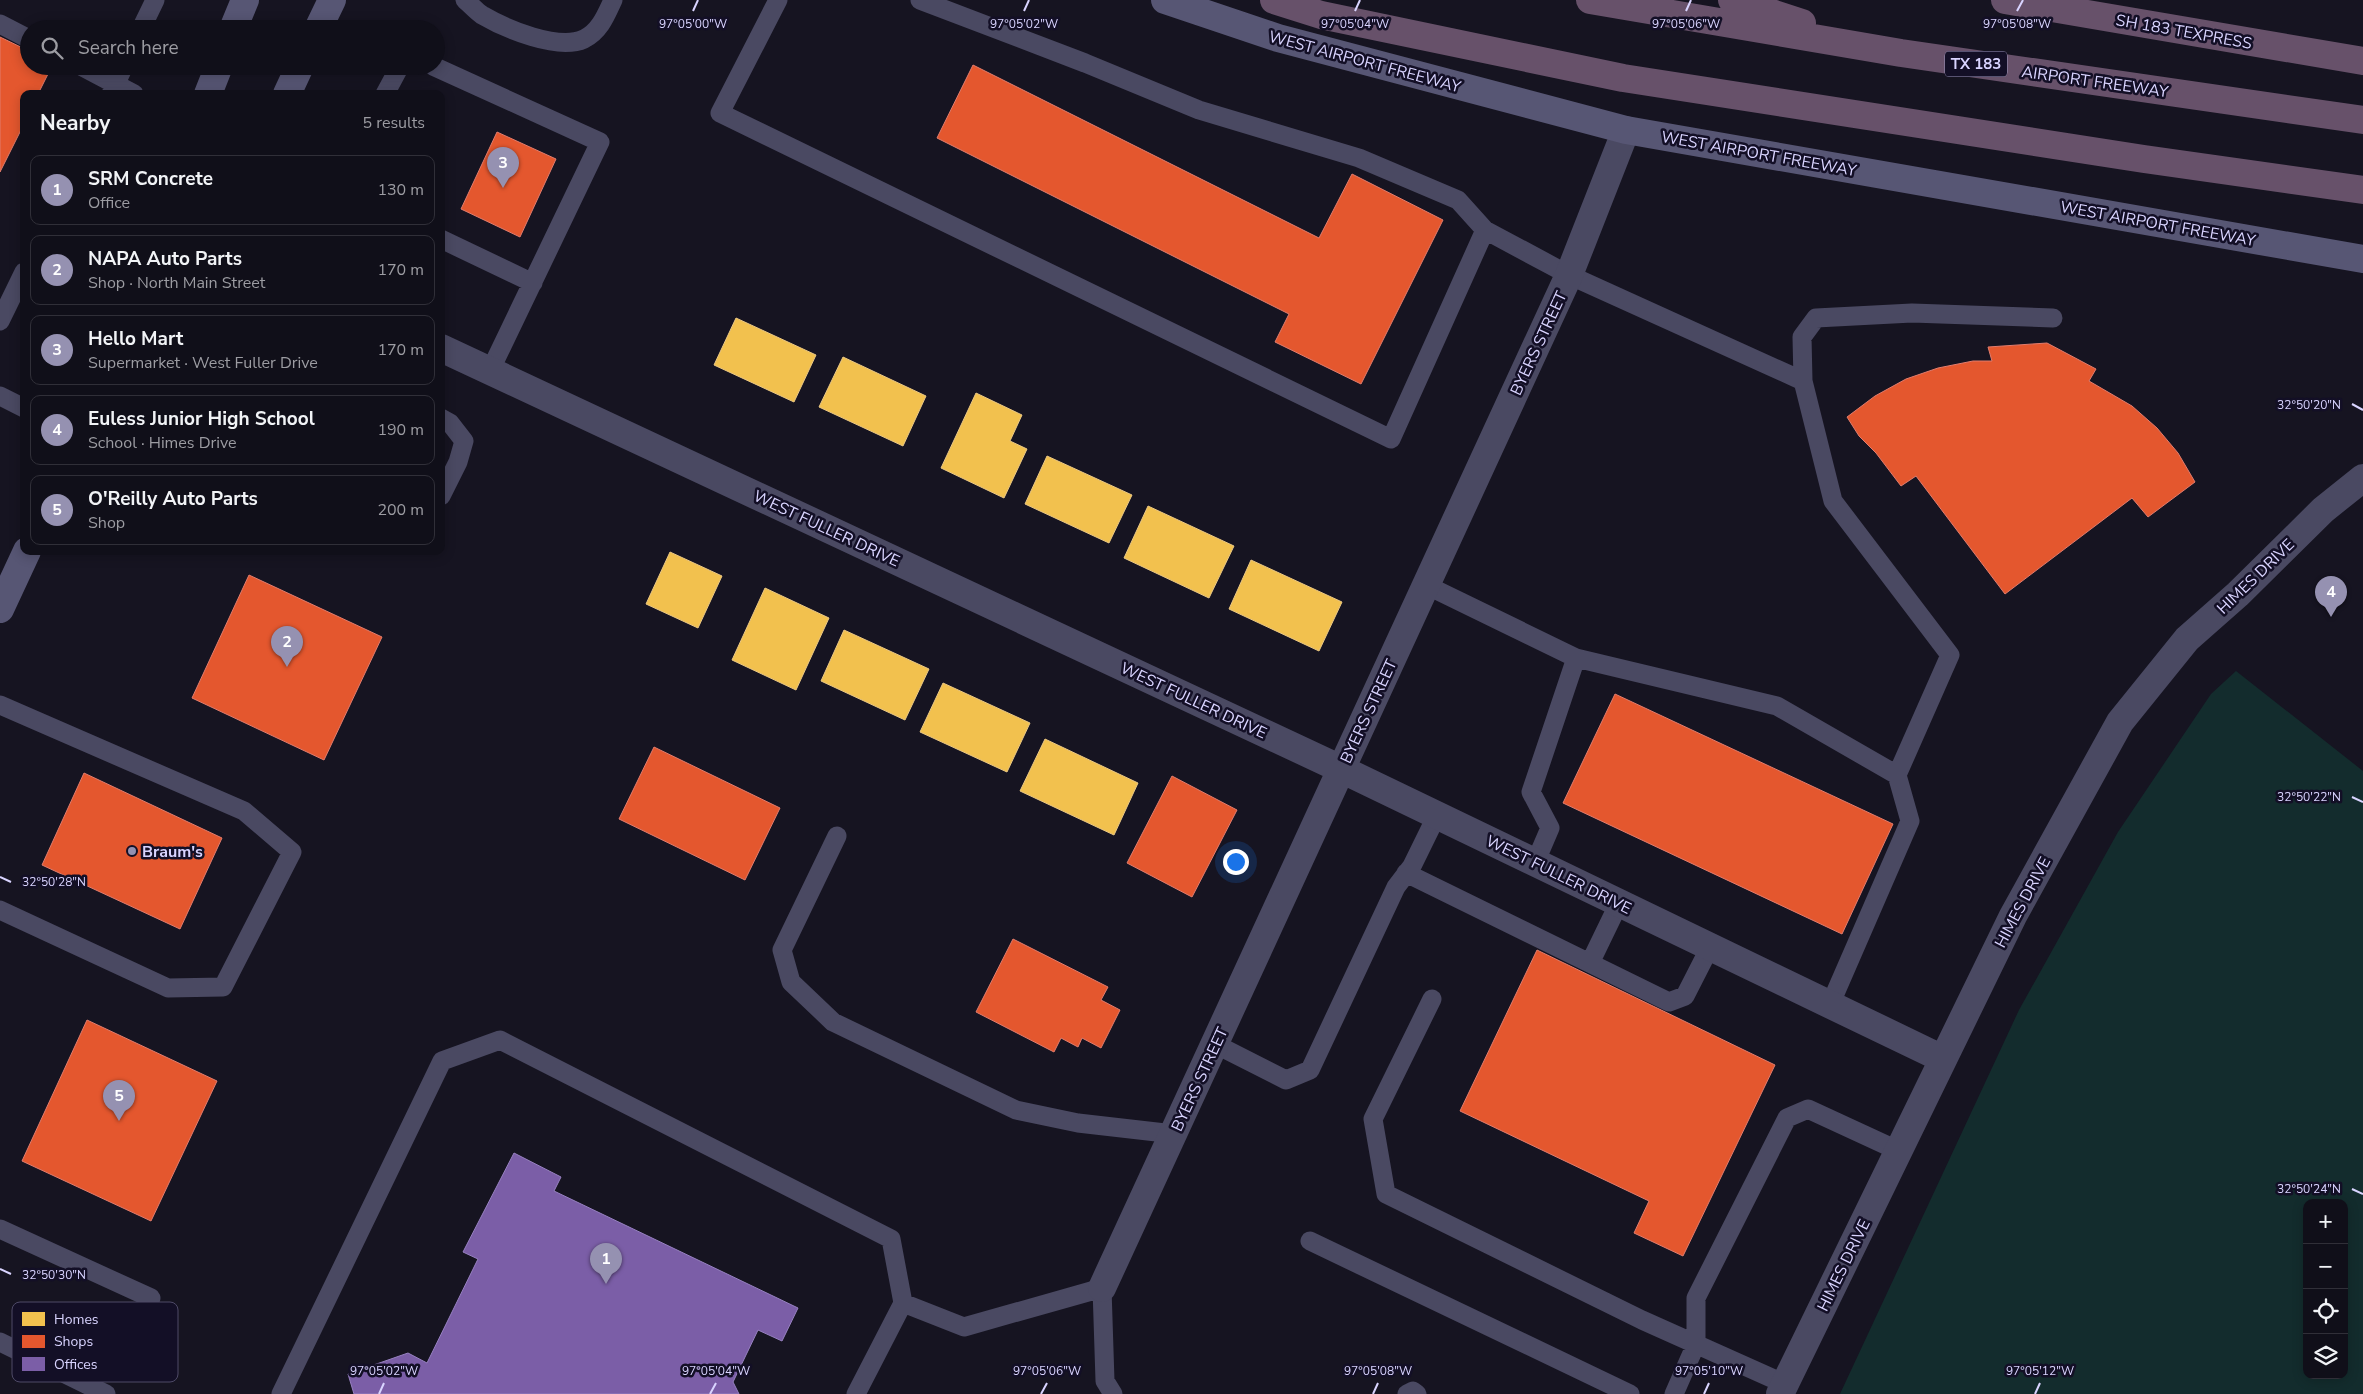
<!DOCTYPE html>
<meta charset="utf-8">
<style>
:root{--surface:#100f19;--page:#191822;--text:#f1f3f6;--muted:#9c9ca2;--line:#302f38;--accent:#9591b1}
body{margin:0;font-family:"Nunito Sans",sans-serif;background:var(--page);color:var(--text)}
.controls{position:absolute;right:15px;bottom:15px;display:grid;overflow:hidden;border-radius:10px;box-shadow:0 2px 12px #0003}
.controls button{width:45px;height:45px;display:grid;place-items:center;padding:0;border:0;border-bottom:1px solid var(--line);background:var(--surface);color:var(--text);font:25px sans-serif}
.you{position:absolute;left:1235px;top:861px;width:18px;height:18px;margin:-12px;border:4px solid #fff;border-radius:50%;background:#1a73e8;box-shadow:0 0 0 8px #1a73e833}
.badge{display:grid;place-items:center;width:32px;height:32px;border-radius:50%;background:var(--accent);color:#fff;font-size:16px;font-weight:700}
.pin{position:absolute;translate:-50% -41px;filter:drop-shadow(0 1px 2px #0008)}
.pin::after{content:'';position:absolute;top:26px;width:18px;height:15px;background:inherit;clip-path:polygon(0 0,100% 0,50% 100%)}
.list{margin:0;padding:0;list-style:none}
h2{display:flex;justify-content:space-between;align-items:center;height:65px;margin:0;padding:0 20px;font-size:21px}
h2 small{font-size:16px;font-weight:400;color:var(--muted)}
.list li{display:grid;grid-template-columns:32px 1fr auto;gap:15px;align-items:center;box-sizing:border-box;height:70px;margin:0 10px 10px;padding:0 10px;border:1px solid var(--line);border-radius:10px}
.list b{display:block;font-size:19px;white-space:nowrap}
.list p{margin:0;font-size:16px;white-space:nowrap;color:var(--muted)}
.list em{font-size:16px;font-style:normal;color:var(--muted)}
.icon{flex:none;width:28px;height:28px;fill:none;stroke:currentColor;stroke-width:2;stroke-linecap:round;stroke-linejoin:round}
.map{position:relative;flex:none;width:2363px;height:1394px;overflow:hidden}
.search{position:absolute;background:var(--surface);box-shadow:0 2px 12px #0003;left:20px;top:20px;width:425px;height:55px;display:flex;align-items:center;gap:12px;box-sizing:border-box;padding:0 18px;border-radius:28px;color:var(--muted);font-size:19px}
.panel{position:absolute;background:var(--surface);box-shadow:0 2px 12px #0003;left:20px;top:90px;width:425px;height:465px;border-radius:10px}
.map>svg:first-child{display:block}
.green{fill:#132c2d;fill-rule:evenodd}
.homes{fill:#f2c14e;stroke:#eac783}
.shops{fill:#e4572e;stroke:#e17c6d}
.offices{fill:#7b5ea7;stroke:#9781c1}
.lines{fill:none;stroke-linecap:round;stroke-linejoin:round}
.lane{stroke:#4a4962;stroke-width:19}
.street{stroke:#4a4962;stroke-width:28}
.secondary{stroke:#575674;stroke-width:28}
.highway{stroke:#67516a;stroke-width:28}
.ticks{fill:none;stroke:#d9d4ff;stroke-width:2}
.poi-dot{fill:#9591b1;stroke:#130f26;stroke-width:2}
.labels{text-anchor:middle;stroke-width:5;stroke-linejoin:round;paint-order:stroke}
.shield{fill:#130f26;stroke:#9e99be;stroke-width:1}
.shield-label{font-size:15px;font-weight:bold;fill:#d9d4ff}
.street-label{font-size:16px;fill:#d9d4ff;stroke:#130f26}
.poi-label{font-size:16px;font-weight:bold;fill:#d9d4ff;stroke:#130f26;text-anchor:start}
.key{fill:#130f26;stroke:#4e4a67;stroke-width:1}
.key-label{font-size:14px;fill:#d9d4ff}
.ticks-label{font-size:12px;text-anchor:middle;fill:#d9d4ff;stroke:#130f26;stroke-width:5;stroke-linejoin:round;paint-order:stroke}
</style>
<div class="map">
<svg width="2363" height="1394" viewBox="0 0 2363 1394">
<rect width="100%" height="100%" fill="#161421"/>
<path class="green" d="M2236,671L2363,771V1394H1840L2019,1010L2118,832L2211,694ZM2307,1203H2344V1375H2307Z"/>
<path class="homes" d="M736,318L816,355L794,402L714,365Z
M843,357L926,396L903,446L819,407Z
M976,393L1022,415L1010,441L1027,449L1004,498L941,468Z
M1047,456L1132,495L1109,543L1025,504Z
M1148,506L1234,546L1209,598L1124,558Z
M670,552L722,576L698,628L646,604Z
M1251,560L1342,602L1319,651L1229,609Z
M765,588L829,618L796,690L732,660Z
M844,630L929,669L905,720L821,681Z
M943,683L1030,723L1007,772L920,732Z
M1045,739L1138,783L1114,835L1020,791Z"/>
<path class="shops" d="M0,37L29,51V66H52L38,94H24V124L0,172Z
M973,65L1319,238L1352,174L1443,220L1361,384L1275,342L1289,314L937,138Z
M497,132L556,159L520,237L461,209Z
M2047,343L2096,369L2089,381L2132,406L2157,428L2178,453L2195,482L2148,517L2132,498L2005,594L1916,476L1901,486L1876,453L1859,436L1847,417L1875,396L1906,379L1938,368L1973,361H1992L1988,347Z
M249,575L382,637L324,760L192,698Z
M1615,694L1893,824L1842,934L1563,803Z
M654,747L780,808L745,880L619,819Z
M84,773L222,838L180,929L42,865Z
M1172,776L1237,810L1192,897L1127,863Z
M1013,939L1108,987L1101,1000L1120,1010L1101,1048L1082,1038L1078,1047L1061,1038L1054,1052L976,1012Z
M1537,950L1775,1065L1683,1256L1634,1233L1649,1201L1460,1111Z
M87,1020L217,1081L151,1221L22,1161Z"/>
<path class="offices" d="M514,1153L561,1177L554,1191L798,1308L782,1341L758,1330L733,1382L739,1394H354L348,1374L408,1353L427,1363L478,1259L463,1252Z"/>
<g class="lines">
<path class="lane" d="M465,0C471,5 476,11 482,15C506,29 558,51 584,39C600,31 606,15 613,0
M778,0L720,113L1391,439L1485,230L1569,275L1803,381
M920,0L1085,63L1199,110L1359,158L1458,200L1485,230
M0,24L29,39
M141,29L155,0
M81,66L134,94
M433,66L600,142L490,371
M111,94L124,66
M385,94L400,66
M441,239L533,283
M0,321L24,272
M0,396L24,408
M441,418L450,423L464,441L458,462L441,496
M1426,585L1576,658L1777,706L1897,775L1950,655L1833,501L1803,381L1802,337L1816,318L1912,313L2053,318
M0,705L244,811L292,852L223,987L168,988L0,910
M837,836L782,950L791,982L833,1022L1016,1110L1078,1123L1174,1134
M1535,863L1550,828L1531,792L1576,658
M1406,873L1669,1002L1685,996L1710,947
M1590,963L1619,903
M1432,999L1373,1119L1386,1194L1642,1320L1785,1384
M1830,1005L1910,821L1897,775
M1215,1044L1286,1080L1310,1070L1396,887L1412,866L1437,815
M0,1229L151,1298
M1310,1241L1630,1394
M903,1303L964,1327L1102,1288L1105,1381L1113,1394
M0,1342L106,1394
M281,1394L442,1061L500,1040L891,1239L903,1303L856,1394
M1407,1394L1413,1391L1417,1394
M1674,1394L1696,1344V1298L1787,1118L1808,1109L1899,1151"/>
<path class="street" d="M441,348L1341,769L1943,1059
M1102,1288L1569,275L1626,130
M1780,1394L2013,916L2120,722L2187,639L2238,594L2323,510L2363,478"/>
<path class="secondary" d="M1165,0L1278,38L1626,130L2363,259
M233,29L245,0
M318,29L332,0
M208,94L219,66
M287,94L300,66
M0,609L27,551"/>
<path class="highway" d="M1274,0L1321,15L1623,78L2144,159L2363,190
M1590,0L1901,53L2363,120
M1732,0L1802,23
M2005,0L2363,61"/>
</g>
<path class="ticks" d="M693,11L698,0M1024,11L1029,0M1355,11L1360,0M1686,11L1691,0M2017,11L2023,0M2352,404L2363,410M2352,797L2363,802M0,877L11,882M2352,1189L2363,1194M0,1269L11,1274M379,1394L384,1383M710,1394L716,1383M1041,1394L1047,1383M1373,1394L1378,1383M1704,1394L1709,1383M2035,1394L2040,1383"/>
<circle class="poi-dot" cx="132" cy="851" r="5"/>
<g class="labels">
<rect class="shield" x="1945" y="51.5" width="62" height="25" rx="4"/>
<g class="shield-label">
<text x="1976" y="69">TX 183</text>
</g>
<g class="street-label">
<text transform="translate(2184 31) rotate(10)" y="6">SH 183 TEXPRESS</text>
<text transform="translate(1365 61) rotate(15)" y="6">WEST AIRPORT FREEWAY</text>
<text transform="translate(2095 81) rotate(8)" y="6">AIRPORT FREEWAY</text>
<text transform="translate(1759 153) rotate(10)" y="6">WEST AIRPORT FREEWAY</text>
<text transform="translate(2158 223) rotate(10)" y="6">WEST AIRPORT FREEWAY</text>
<text transform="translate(1538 343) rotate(-65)" y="6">BYERS STREET</text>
<text transform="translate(827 528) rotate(25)" y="6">WEST FULLER DRIVE</text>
<text transform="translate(2255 576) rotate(-44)" y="6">HIMES DRIVE</text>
<text transform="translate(1194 700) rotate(25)" y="6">WEST FULLER DRIVE</text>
<text transform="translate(1368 711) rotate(-65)" y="6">BYERS STREET</text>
<text transform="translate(1559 874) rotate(26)" y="6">WEST FULLER DRIVE</text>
<text transform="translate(2022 902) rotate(-62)" y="6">HIMES DRIVE</text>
<text transform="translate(1199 1079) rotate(-65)" y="6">BYERS STREET</text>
<text transform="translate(1843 1265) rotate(-64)" y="6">HIMES DRIVE</text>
</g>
<g class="poi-label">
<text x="142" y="857">Braum's</text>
</g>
</g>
<rect x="12" y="1302" width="166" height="80" rx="8" class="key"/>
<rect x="22" y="1312" width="23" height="14" fill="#f2c14e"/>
<rect x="22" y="1335" width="23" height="13" fill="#e4572e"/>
<rect x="22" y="1357" width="23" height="14" fill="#7b5ea7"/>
<g class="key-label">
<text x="54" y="1324">Homes</text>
<text x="54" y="1346">Shops</text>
<text x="54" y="1369">Offices</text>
</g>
<g class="ticks-label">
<text x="693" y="28">97°05'00"W</text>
<text x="1024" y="28">97°05'02"W</text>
<text x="1355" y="28">97°05'04"W</text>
<text x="1686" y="28">97°05'06"W</text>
<text x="2017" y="28">97°05'08"W</text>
<text x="2309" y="409">32°50'20"N</text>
<text x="2309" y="801">32°50'22"N</text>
<text x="54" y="886">32°50'28"N</text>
<text x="2309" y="1193">32°50'24"N</text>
<text x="54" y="1279">32°50'30"N</text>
<text x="384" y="1375">97°05'02"W</text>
<text x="716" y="1375">97°05'04"W</text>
<text x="1047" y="1375">97°05'06"W</text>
<text x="1378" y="1375">97°05'08"W</text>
<text x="1709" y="1375">97°05'10"W</text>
<text x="2040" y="1375">97°05'12"W</text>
</g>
</svg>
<div class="controls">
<button>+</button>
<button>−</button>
<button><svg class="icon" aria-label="locate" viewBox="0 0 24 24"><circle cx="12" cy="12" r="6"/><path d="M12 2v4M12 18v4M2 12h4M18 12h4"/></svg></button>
<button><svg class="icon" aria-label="layers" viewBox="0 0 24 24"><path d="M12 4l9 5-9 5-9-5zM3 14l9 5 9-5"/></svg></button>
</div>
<div class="you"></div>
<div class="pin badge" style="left:606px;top:1284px">1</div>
<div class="pin badge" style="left:287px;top:667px">2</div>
<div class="pin badge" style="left:503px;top:188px">3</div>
<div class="pin badge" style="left:2331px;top:617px">4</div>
<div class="pin badge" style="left:119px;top:1121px">5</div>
<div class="search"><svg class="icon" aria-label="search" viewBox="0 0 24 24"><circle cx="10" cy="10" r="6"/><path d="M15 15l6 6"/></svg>Search here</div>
<section class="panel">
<h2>Nearby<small>5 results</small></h2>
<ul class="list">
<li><span class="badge">1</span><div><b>SRM Concrete</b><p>Office</p></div><em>130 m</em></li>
<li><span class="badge">2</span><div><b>NAPA Auto Parts</b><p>Shop · North Main Street</p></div><em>170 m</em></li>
<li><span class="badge">3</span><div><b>Hello Mart</b><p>Supermarket · West Fuller Drive</p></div><em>170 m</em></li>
<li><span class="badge">4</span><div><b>Euless Junior High School</b><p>School · Himes Drive</p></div><em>190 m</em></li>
<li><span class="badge">5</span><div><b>O'Reilly Auto Parts</b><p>Shop</p></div><em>200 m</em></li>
</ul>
</section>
</div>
